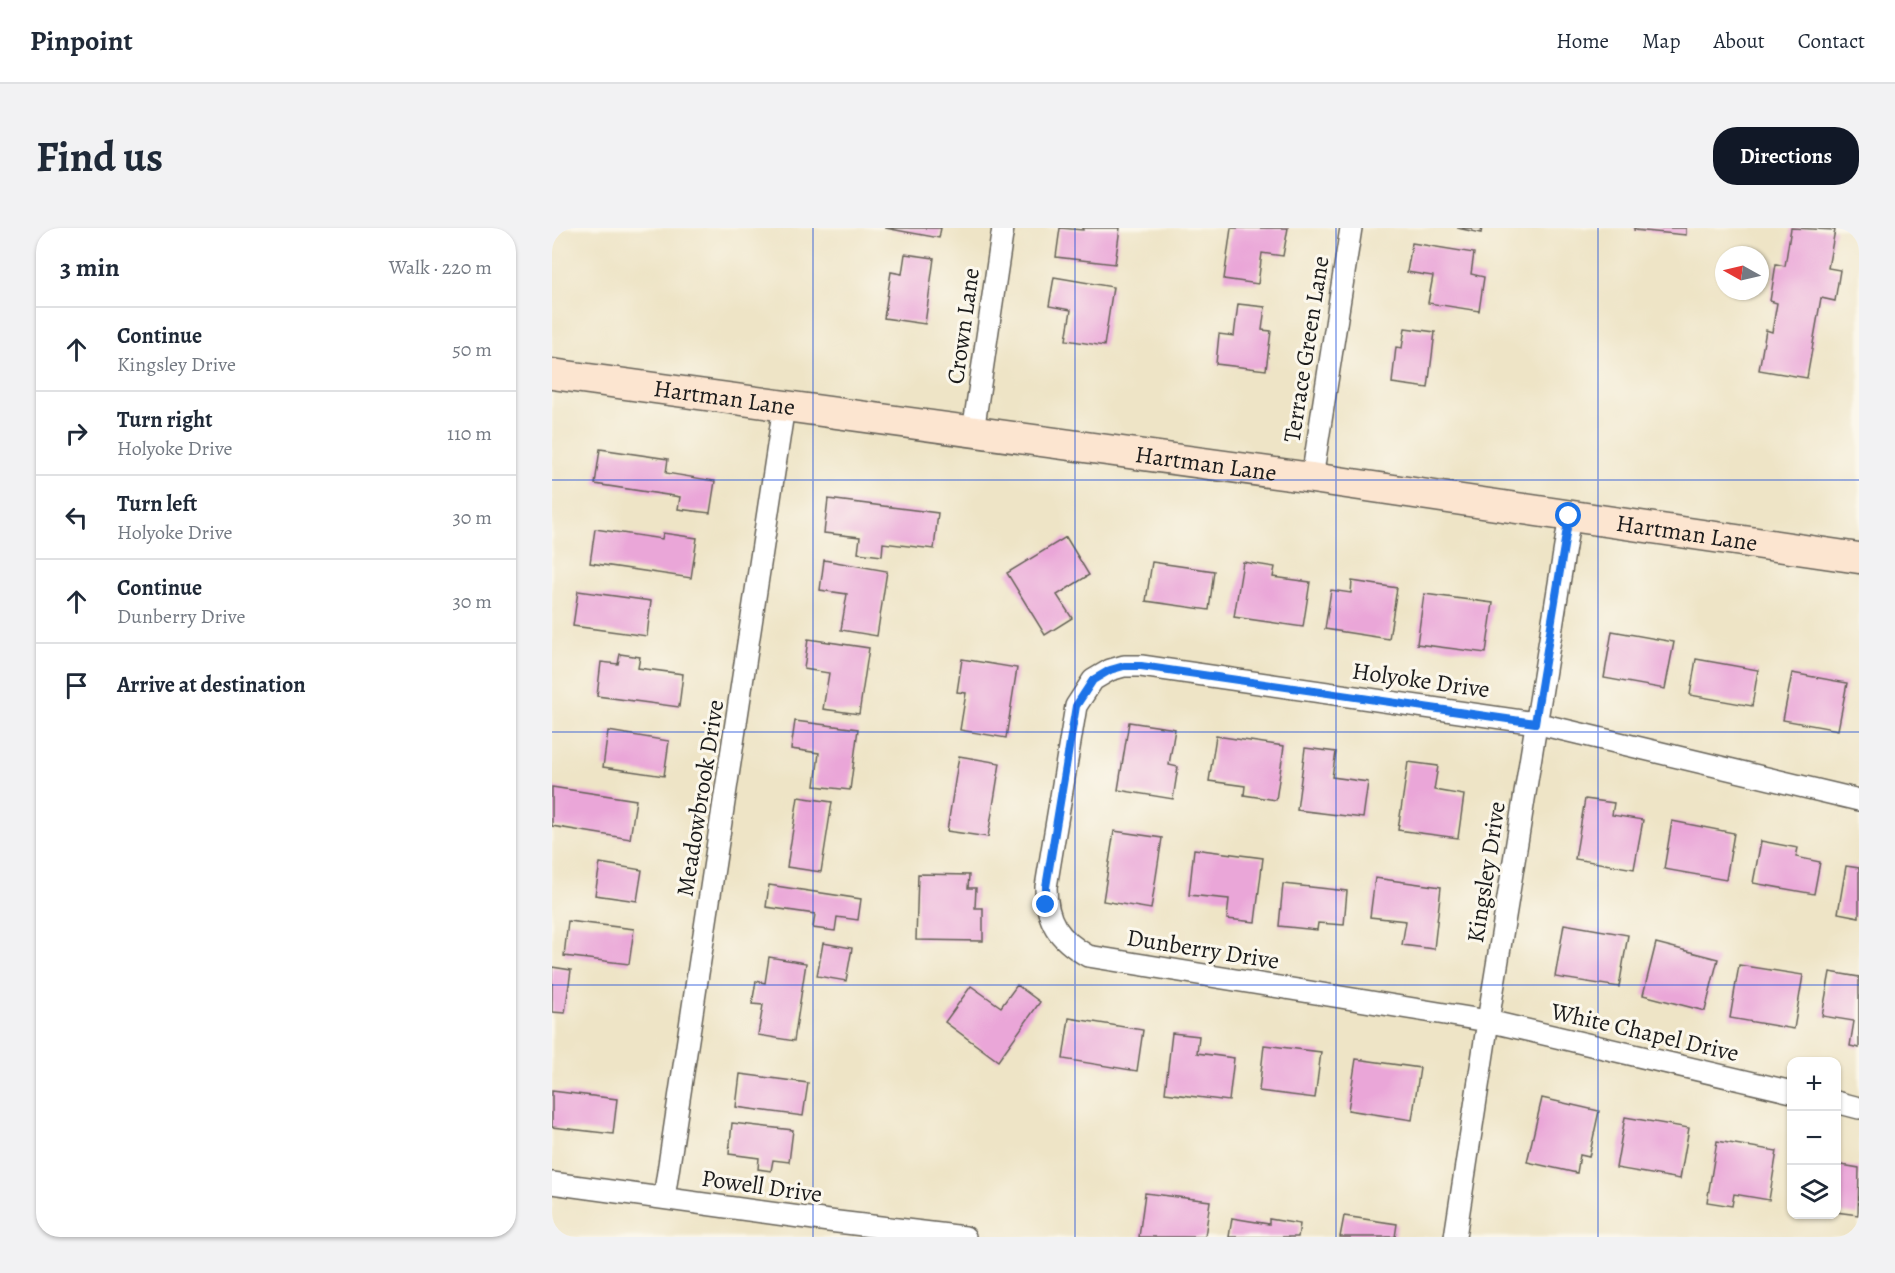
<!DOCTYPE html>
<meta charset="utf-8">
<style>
:root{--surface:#fff;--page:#f2f2f3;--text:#1f2937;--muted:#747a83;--line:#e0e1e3;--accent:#111827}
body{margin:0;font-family:Alegreya,serif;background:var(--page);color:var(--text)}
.controls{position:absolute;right:18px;bottom:18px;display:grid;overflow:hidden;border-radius:12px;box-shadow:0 2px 4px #0004}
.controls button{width:54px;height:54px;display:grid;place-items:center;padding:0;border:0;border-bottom:2px solid var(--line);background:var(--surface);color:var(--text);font:30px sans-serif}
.compass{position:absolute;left:1163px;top:18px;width:54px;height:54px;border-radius:50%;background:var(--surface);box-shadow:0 2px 4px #0004;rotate:278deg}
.stop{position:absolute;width:18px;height:18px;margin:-14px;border:4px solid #1a73e8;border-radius:50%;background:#fff}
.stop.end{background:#1a73e8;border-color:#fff;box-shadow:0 2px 6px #0008}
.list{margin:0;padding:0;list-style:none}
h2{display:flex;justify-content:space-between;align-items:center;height:78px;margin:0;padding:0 24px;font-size:26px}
h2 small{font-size:20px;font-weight:400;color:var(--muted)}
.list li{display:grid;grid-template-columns:39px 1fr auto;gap:18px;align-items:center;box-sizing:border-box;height:84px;padding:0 24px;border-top:2px solid var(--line)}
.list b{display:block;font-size:22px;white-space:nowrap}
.list p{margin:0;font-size:20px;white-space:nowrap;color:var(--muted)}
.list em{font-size:20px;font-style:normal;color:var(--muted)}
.icon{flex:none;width:33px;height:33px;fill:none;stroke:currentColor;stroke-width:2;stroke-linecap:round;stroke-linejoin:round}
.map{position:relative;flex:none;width:1307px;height:1009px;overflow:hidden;border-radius:24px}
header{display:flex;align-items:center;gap:36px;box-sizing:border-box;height:84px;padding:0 30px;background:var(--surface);border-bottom:2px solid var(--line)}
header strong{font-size:28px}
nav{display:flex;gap:33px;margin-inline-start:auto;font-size:21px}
.intro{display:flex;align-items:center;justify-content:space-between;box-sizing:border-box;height:144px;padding:0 36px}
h1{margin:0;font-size:42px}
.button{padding:15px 27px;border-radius:24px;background:var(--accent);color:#fff;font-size:21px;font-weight:700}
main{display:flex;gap:36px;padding:0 36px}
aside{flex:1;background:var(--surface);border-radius:24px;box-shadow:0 2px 4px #0004}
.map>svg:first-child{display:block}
.building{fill:#eaa6d8}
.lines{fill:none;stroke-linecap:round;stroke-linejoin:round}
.street-casing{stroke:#666258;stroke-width:24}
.secondary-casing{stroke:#666258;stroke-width:33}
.street{stroke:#fff;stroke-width:21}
.secondary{stroke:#fce5d0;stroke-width:30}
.route{stroke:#1a73e8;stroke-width:8}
.grid{fill:none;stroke:#1d4ed8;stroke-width:1.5;stroke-opacity:0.55}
.labels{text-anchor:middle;stroke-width:6;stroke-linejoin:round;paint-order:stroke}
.street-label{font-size:24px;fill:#1c1c1c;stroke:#fbf7ec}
</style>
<header>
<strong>Pinpoint</strong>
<nav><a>Home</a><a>Map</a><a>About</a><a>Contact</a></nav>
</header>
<div class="intro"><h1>Find us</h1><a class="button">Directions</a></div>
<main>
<aside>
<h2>3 min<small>Walk · 220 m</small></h2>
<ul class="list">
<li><svg class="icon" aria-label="ahead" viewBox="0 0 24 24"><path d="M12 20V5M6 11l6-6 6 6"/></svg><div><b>Continue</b><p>Kingsley Drive</p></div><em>50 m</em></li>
<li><svg class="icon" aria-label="right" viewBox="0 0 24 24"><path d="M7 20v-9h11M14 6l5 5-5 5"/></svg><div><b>Turn right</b><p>Holyoke Drive</p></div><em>110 m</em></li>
<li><svg class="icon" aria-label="left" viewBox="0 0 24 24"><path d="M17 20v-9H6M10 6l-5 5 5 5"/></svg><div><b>Turn left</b><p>Holyoke Drive</p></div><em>30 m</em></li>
<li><svg class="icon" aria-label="ahead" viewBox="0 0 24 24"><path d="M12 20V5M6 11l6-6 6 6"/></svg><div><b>Continue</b><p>Dunberry Drive</p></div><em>30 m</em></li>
<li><svg class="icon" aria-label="arrive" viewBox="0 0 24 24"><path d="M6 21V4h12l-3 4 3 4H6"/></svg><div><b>Arrive at destination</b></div></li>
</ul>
</aside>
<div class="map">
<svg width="1307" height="1009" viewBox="0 0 1307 1009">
<rect width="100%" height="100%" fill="#fbf7ec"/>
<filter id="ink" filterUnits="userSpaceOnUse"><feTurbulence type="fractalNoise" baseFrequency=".0167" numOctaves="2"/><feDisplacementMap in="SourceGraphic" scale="12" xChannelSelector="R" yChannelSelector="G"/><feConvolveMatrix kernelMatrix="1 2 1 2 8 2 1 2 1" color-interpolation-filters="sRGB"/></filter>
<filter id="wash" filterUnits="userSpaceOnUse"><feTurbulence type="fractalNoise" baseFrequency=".008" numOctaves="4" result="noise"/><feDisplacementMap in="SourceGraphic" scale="24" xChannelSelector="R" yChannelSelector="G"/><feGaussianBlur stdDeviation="1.35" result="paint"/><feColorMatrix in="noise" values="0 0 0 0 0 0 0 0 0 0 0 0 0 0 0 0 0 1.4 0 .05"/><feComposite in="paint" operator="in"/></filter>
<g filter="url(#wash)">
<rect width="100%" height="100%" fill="#eee4c6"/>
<g id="blocks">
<path class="building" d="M333,0H389L387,10Z
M508,0L531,2V0H568L563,36L504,29Z
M679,0H736L731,28L710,25L706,56L672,51Z
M905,0H930L929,5Z
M1082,0H1134V7L1082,2Z
M1239,0L1283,2L1276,40L1288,42L1283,73L1269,70L1255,150L1207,142L1214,102L1220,104L1225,75L1218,73L1224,36L1233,38Z
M860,15L922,25L919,46L932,49L927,83L876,75L881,48L855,44Z
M353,26L382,30L373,96L332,90L339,44L350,46Z
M502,49L561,59L552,118L514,112L519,82L497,78Z
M686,76L713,79L710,102L719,103L714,142L664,136L667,106L682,108Z
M853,100L883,104L876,160L840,155L844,119L850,120Z
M48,221L116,231L114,245L163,253L158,285L126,281L128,269L43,256Z
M276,271L386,285L382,321L331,315L330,328L306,325L308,309L272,305Z
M43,301L110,311L111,305L145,310L139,350L38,335Z
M514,309L537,347L505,367L520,390L493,407L455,345Z
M272,332L335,343L325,408L289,402L295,366L268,362Z
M600,334L662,343L657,382L594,373Z
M691,334L723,339L721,349L758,354L751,399L682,389Z
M800,353L845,360L837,411L773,401L779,362L799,365Z
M26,363L99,373L95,408L21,398Z
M872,366L941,375L934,425L865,416Z
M1060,403L1122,414L1113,461L1052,450Z
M256,411L317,420L307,486L271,481L277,445L252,441Z
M68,426L88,429L86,440L131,446L127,479L45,468L49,434L66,436Z
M410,431L465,440L454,510L408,502L414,465L405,464Z
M1144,431L1206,442L1200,478L1138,467Z
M1240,445L1295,455L1286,502L1231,492Z
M243,493L306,501L298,562L263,558L267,525L239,521Z
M577,494L623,501L617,537L626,539L621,571L566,562Z
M56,503L117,513L112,548L51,539Z
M664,508L732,518L724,572L692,567L693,558L657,553Z
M753,520L784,524L780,549L816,554L811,590L745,582Z
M407,528L448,535L436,609L395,603Z
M856,534L886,538L882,562L912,567L906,610L846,602Z
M0,559L84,572L78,611L0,598Z
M246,569L280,574L269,644L235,639Z
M1033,571L1062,575L1060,587L1091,592L1082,641L1023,631Z
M1120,593L1182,605L1174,652L1112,641Z
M562,603L610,610L599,681L551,673Z
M1209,613L1246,620L1244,629L1268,634L1262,666L1201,655Z
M642,621L711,630L703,694L675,691L677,671L637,667Z
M48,635L90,642L85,673L43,667Z
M1294,638L1307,640V689L1286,685Z
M366,646L417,647L416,660H424L423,680H431V713L364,712Z
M823,650L889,659L882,721L850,717L854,693L818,689Z
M731,656L795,663L792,697L766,695L765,702L727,698Z
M217,657L309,671L306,692L285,689L283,703L261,700L263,686L214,679Z
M16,693L82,701L77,736L12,728Z
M1012,696L1076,707L1067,759L1003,749Z
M271,715L300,720L294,753L265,748Z
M1104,715L1166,731L1153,783L1091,767Z
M217,729L254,735L242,813L206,807L211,777L200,776L204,753L213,755Z
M1187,737L1251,747L1242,801L1178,790Z
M0,739L19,742L13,785L0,784Z
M1278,744L1307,749V820L1298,818L1302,793L1270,788Z
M465,757L488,774L446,833L393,794L419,758L449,779Z
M517,790L591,802L585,843L511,831Z
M620,805L647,808L645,825L682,830L677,873L613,865Z
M712,817L769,824L763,870L707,863Z
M804,831L868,840L860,892L796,882Z
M188,846L256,855L251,888L184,879Z
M0,863L65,871L61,906L0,899Z
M990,870L1047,883L1037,929L1028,927L1025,945L975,934Z
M1073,889L1137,900L1128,951L1064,940Z
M180,895L241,902L237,934L221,932L219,943L206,941L207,930L177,926Z
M1165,913L1225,923L1217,972L1182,966L1180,978L1155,974Z
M1284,936L1307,940L1306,987L1284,984Z
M593,965L658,973L653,1009H587Z
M792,988L845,996L843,1009H788Z
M680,990L717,996V991L748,996L746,1009H677Z"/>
</g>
</g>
<g filter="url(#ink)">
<use href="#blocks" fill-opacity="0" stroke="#666258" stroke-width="1.5"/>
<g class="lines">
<defs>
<path id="street" d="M421,204L451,0
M760,250L799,0
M1240,864L936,793L536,728C506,711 494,693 494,659L524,478L541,452L558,442L572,438H589L983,495L1307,572
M1284,874L1307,880
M0,955L277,993L413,1009
M112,970L232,178
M903,1009L936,793L1018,288"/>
<g id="secondary">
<path id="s1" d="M0,146L760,250L1307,330"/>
</g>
</defs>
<use href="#street" class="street-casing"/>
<use href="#secondary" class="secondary-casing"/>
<use href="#street" class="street"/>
<use href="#secondary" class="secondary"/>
</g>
</g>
<g class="lines" filter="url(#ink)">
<path class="route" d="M494,677V659L524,478L541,452L558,442L572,438H589L983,495L1017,288"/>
</g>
<path class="grid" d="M261,0V1009M523,0V1009M784,0V1009M1046,0V1009M0,252H1307M0,504H1307M0,757H1307"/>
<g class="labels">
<g class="street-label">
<text transform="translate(411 98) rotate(-82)" y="8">Crown Lane</text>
<text transform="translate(754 121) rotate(-81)" y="8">Terrace Green Lane</text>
<text dy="8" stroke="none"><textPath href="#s1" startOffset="174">Hartman Lane</textPath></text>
<text dy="8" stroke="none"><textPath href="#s1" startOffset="660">Hartman Lane</textPath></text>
<text dy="8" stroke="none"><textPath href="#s1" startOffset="1146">Hartman Lane</textPath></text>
<text transform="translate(869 452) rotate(8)" y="8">Holyoke Drive</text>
<text transform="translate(148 570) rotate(-81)" y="8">Meadowbrook Drive</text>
<text transform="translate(934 644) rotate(-81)" y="8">Kingsley Drive</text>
<text transform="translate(651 721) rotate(9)" y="8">Dunberry Drive</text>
<text transform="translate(1093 804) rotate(13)" y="8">White Chapel Drive</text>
<text transform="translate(210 958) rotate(8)" y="8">Powell Drive</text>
</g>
</g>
</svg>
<div class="controls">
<button>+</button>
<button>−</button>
<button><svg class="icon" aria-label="layers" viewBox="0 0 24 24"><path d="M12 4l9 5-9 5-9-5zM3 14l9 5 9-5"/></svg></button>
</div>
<svg class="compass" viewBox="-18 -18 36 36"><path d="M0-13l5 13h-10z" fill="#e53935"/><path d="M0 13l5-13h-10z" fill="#747a83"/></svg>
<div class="stop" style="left:1017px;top:288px"></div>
<div class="stop end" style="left:494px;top:677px"></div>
</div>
</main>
